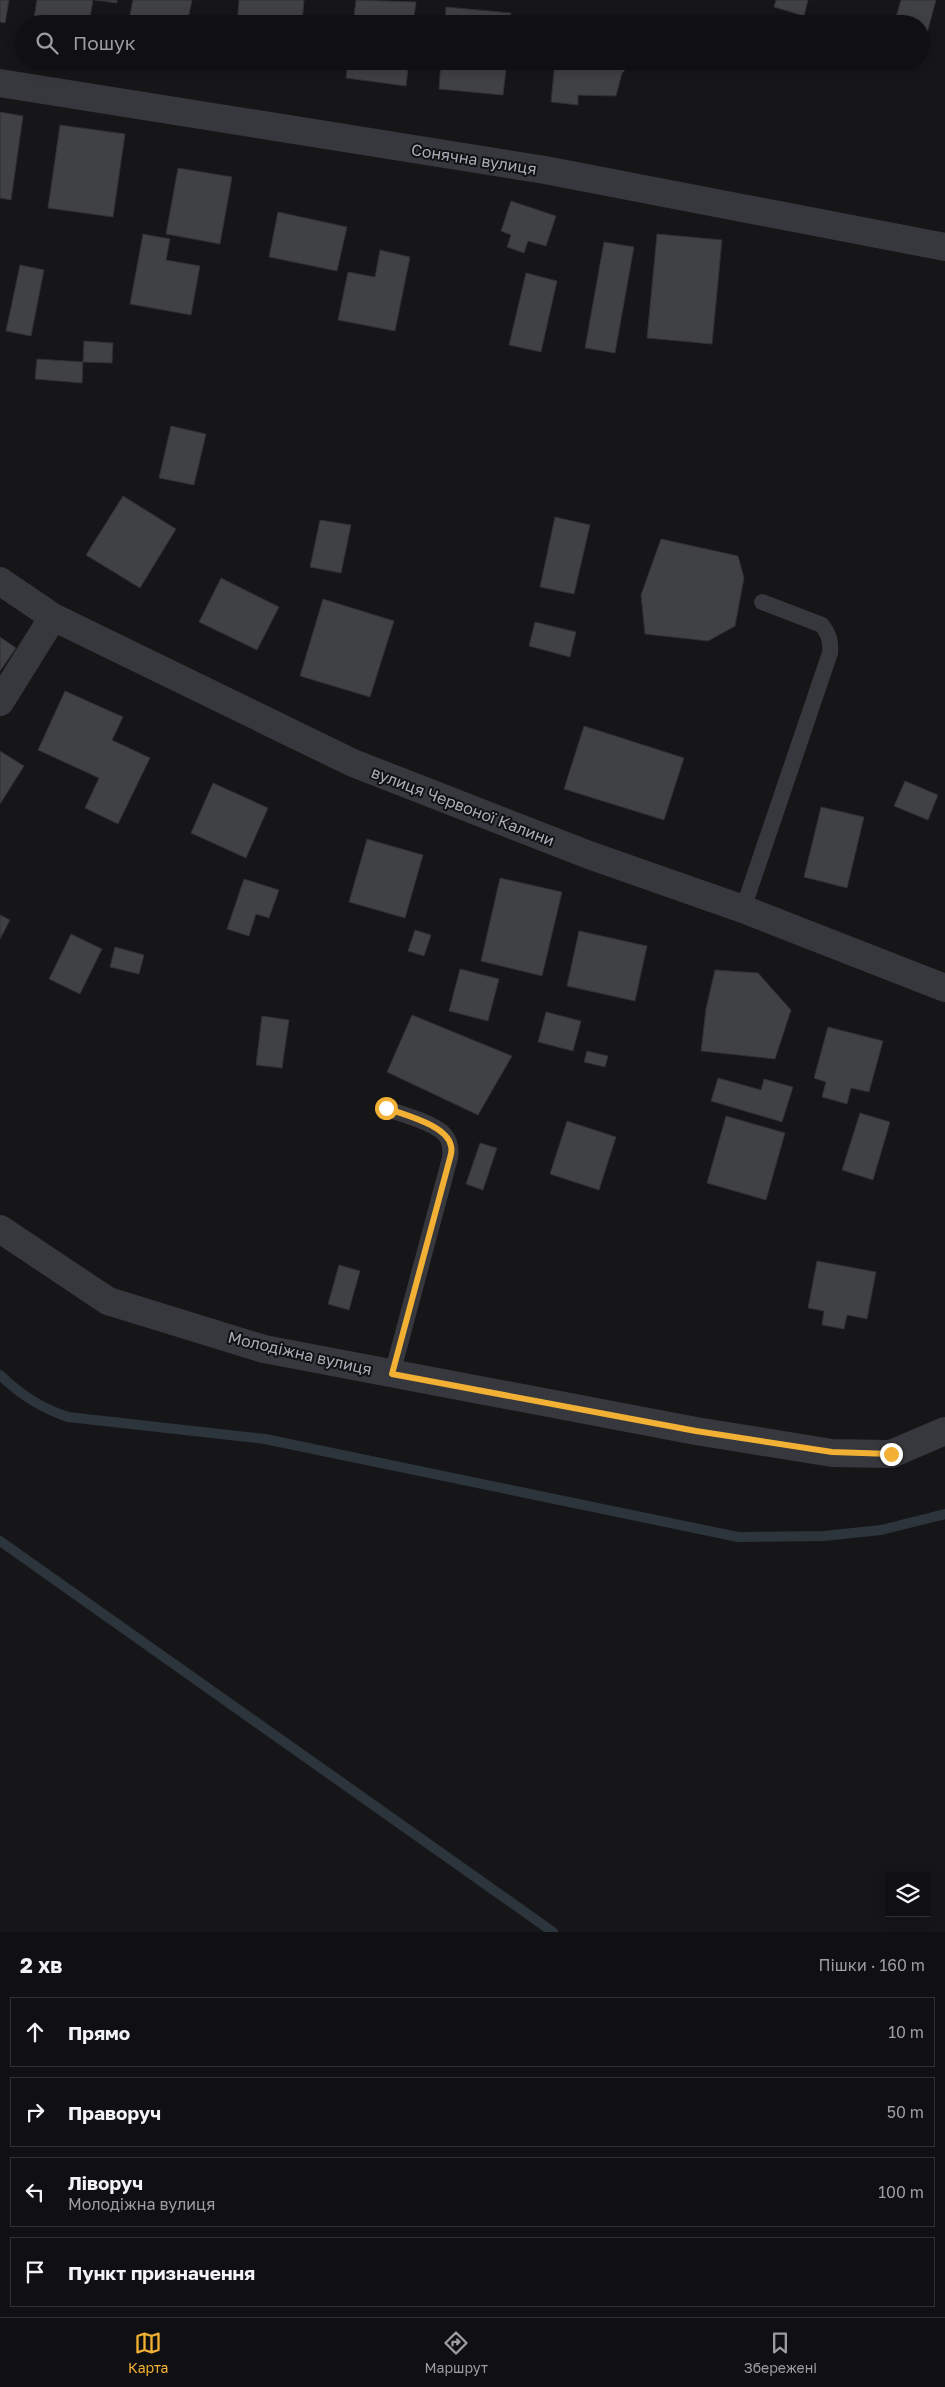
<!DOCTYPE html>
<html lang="uk">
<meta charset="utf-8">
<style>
:root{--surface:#101012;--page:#19191b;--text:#f1f3f6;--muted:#9c9d9f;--line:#303032;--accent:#f2b134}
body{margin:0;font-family:"Golos Text",sans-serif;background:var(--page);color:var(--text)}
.controls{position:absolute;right:15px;bottom:15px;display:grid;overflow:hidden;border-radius:0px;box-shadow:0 2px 12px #0003}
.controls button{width:45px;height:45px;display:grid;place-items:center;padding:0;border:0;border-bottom:1px solid var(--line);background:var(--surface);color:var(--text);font:25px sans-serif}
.stop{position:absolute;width:15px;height:15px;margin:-11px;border:4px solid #f2b134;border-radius:50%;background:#fff}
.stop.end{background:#f2b134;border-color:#fff;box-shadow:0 1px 5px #0008}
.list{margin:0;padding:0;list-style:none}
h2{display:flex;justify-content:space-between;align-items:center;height:65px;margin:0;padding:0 20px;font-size:21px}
h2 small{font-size:16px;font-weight:400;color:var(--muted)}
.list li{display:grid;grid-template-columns:32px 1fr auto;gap:15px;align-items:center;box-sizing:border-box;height:70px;margin:0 10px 10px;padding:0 10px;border:1px solid var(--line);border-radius:0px}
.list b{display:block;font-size:19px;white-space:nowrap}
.list p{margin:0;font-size:16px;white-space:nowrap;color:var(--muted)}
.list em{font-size:16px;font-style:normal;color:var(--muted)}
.icon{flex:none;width:28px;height:28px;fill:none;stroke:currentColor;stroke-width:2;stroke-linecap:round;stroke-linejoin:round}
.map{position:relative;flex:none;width:945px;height:1932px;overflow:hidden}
.search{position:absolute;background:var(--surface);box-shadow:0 2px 12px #0003;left:15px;right:15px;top:15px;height:55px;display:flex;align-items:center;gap:12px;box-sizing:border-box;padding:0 18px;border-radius:28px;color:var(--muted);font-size:19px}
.sheet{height:385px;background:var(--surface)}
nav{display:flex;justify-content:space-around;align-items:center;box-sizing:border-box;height:70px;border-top:1px solid var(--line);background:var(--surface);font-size:14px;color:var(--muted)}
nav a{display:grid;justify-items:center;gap:2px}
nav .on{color:var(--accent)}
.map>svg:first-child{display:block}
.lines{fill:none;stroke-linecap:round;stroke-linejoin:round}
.stream{stroke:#2c353c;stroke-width:10}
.building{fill:#404145;stroke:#303034}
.service{stroke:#37383d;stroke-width:16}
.minor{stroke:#37383d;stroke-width:28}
.route{stroke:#f2b134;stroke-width:6}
.labels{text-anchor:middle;stroke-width:4;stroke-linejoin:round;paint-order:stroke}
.street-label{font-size:16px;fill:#a8adb8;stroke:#111113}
</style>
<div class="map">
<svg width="945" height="1932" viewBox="0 0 945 1932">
<rect width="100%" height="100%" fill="#161618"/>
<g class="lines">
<path class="stream" d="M0,1375C21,1395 41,1408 68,1417L265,1439L738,1537L824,1536L881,1530L945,1514
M0,1541L553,1932"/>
</g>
<path class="building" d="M0,0H9L5,23L0,22Z
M37,0H93L89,24H33Z
M95,0H117V3Z
M133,0H192L187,24H128Z
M239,0H304L302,24H237Z
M356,0L416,2L413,24H353Z
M776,0H808L804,16L774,7Z
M901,0H936L923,48L921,47V24H894Z
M446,7L511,13L510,24H445Z
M560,16L587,19L615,24H559Z
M245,61H284L283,67L244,63Z
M348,61H409L406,86L346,78Z
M441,61H507L503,95L439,89Z
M555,61H634L622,73L616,96L578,95V105L551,102Z
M0,112L23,116L11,200L0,198Z
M60,125L125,134L113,217L48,208Z
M178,168L232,177L220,244L166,234Z
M511,201L556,216L546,246L528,241L524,253L507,247L511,235L501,231Z
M278,212L347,227L337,271L269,257Z
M143,234L170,239L166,260L200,266L191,315L130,304Z
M657,234L722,240L712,344L647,338Z
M604,242L634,247L615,353L585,348Z
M380,250L410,257L395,331L338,320L348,272L375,277Z
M20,265L44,270L31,336L6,331Z
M526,273L557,281L541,352L509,345Z
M84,341L113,343L112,363L83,362Z
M37,359L83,362L82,383L35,379Z
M171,426L206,434L194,485L159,478Z
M123,496L176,529L140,588L86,555Z
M555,517L590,525L574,594L540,587Z
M320,520L351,525L341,573L310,567Z
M661,539L738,556L744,578L735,626L708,641L645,634L641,595Z
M221,578L279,607L257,650L199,622Z
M323,599L394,621L370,697L300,676Z
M535,622L576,632L570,657L529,646Z
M0,637L16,648L0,671Z
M65,691L123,717L112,740L150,758L118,824L85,808L99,778L38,750Z
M584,726L684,758L664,820L564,789Z
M0,751L24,766L0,804Z
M905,781L938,795L928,820L894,806Z
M213,783L268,808L246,858L191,833Z
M821,807L864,817L847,888L804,877Z
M367,839L423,855L405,918L349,902Z
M500,878L562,892L542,976L481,961Z
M244,879L279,890L269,918L256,914L249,936L227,929Z
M0,915L10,920L0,939Z
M415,930L431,935L424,956L408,951Z
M579,931L647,946L635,1001L567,986Z
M71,934L102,949L80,994L49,979Z
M115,947L144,955L139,974L110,967Z
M460,969L499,979L488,1021L449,1011Z
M715,970L758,973L791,1010L775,1059L701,1051L706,1009Z
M546,1012L581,1021L573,1051L538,1042Z
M412,1015L512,1056L478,1115L387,1072Z
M262,1016L289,1020L282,1068L256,1065Z
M828,1027L883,1041L869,1092L851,1088L847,1104L822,1097L826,1082L814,1078Z
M587,1051L608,1056L605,1067L584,1062Z
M718,1078L761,1090L764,1079L793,1087L782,1122L711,1101Z
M860,1113L890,1122L873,1180L842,1170Z
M726,1116L785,1133L766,1200L707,1183Z
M567,1121L616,1137L599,1190L550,1174Z
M480,1143L497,1148L483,1190L466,1184Z
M817,1261L876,1272L867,1319L847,1315L844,1329L822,1325L824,1311L808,1308Z
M339,1265L360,1271L349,1310L328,1304Z"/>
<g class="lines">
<path class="service" d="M743,909L830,653C831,641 829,635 822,625L762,602
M386,1109C402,1114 435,1123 445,1135C451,1142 451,1150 450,1158L392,1374"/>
<path class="minor" d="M0,83L545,170L945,247
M0,581L53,617L353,763L589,855L743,909L945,988
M0,702L53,617
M0,1229L108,1301L264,1349L696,1431L832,1453L891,1454L945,1431"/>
</g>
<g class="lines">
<path class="route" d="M386,1108C404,1115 447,1125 451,1146C452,1150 451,1155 450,1158L392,1374L696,1431L832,1452L891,1454"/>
</g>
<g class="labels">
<g class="street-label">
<text transform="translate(474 159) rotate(9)" y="6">Сонячна вулиця</text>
<text transform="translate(463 806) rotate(21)" y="6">вулиця Червоної Калини</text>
<text transform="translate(300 1353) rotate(13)" y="6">Молодіжна вулиця</text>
</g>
</g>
</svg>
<div class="controls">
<button><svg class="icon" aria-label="layers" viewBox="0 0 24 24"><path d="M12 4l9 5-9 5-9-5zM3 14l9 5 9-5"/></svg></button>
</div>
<div class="stop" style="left:386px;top:1108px"></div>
<div class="stop end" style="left:891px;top:1454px"></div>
<div class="search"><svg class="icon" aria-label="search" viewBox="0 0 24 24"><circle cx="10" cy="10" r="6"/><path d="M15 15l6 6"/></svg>Пошук</div>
</div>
<section class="sheet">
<h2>2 хв<small>Пішки · 160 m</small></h2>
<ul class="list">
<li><svg class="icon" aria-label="ahead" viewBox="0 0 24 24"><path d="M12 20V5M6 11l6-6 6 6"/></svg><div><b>Прямо</b></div><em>10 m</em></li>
<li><svg class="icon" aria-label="right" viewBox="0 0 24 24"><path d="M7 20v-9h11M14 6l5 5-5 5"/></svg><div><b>Праворуч</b></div><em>50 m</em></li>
<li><svg class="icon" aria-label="left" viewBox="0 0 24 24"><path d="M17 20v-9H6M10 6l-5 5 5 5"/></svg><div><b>Ліворуч</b><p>Молодіжна вулиця</p></div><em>100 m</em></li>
<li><svg class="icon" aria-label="arrive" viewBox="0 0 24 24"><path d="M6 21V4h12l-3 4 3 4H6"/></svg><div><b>Пункт призначення</b></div></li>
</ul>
</section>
<nav>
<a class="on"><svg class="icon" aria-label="map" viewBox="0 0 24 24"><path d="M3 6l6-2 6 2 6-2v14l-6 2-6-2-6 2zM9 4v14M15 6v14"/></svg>Карта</a>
<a><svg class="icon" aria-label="directions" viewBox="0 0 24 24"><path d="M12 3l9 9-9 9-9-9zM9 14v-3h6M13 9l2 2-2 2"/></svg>Маршрут</a>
<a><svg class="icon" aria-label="saved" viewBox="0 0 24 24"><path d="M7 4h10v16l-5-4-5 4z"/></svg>Збережені</a>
</nav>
